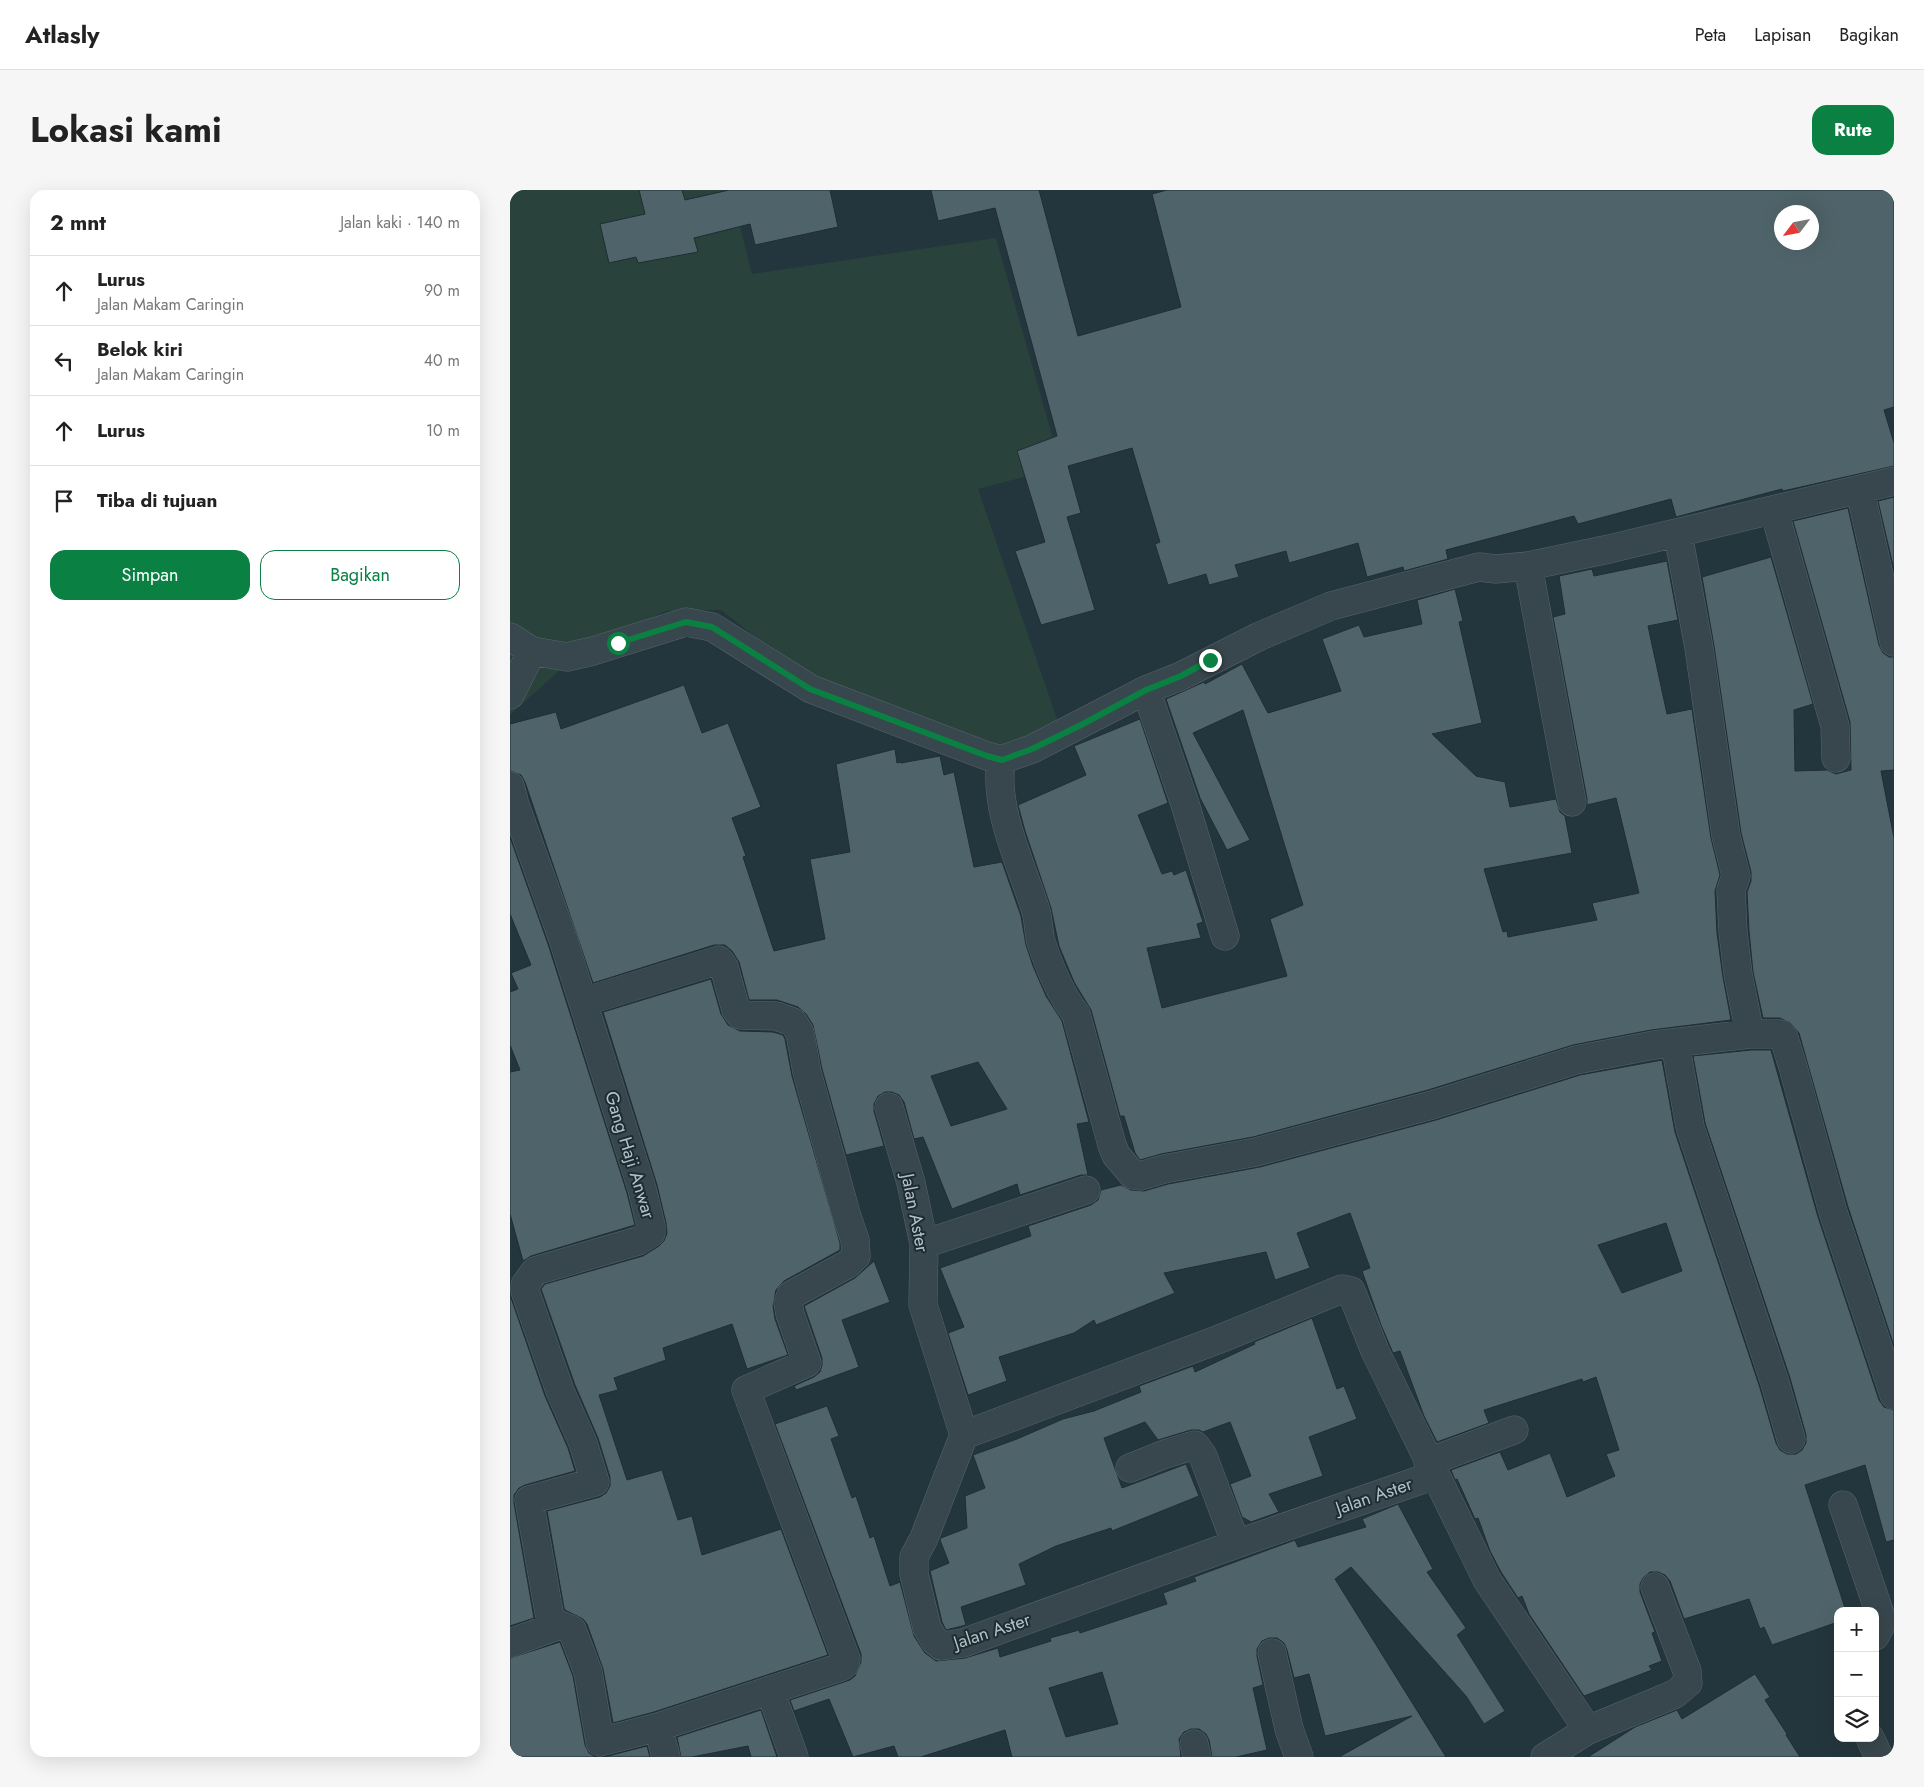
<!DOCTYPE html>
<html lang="id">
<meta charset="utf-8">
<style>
:root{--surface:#fff;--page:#f6f6f6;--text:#222;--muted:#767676;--line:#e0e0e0;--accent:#0b8043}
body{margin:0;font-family:Jost,sans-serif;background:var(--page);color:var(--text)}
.controls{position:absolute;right:15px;bottom:15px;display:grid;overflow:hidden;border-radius:10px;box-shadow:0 5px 20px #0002}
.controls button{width:45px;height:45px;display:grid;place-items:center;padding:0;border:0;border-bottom:1px solid var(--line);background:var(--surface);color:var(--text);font:25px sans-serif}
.compass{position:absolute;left:1264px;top:15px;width:45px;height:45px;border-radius:50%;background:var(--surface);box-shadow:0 5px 20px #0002;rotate:238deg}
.stop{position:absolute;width:15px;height:15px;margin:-11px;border:4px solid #0b8043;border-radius:50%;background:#fff}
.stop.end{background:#0b8043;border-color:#fff;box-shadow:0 1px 5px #0008}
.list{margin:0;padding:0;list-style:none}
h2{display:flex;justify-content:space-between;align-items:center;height:65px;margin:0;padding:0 20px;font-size:21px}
h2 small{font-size:16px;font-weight:400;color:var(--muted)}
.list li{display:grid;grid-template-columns:32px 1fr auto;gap:15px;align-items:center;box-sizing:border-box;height:70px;padding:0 20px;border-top:1px solid var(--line)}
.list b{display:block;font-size:19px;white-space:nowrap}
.list p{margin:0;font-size:16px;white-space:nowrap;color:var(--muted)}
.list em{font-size:16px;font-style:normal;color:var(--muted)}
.actions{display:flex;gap:10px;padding:15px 20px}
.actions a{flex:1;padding:11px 0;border:1px solid var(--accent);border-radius:15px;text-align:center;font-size:18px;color:var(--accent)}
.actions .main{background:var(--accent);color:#fff}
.icon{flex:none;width:28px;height:28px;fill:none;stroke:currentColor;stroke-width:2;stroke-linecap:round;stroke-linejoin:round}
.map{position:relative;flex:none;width:1384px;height:1567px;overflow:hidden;border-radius:15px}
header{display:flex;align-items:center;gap:30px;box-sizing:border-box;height:70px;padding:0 25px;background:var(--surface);border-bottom:1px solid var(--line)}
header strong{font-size:24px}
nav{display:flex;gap:28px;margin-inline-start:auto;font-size:18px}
.intro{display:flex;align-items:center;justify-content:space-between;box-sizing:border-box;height:120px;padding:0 30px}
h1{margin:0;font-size:35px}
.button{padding:12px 22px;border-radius:15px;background:var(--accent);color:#fff;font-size:18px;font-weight:700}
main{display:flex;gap:30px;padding:0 30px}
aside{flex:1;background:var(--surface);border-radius:15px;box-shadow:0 5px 20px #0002}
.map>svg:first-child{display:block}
.green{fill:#29423c}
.building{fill:#4f646a;stroke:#1f2e34;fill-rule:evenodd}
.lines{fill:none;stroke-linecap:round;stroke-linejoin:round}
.street-casing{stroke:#56656b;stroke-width:29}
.street{stroke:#38474d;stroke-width:28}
.route{stroke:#0b8043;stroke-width:6}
.labels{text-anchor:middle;stroke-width:4;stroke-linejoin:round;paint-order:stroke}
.street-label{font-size:18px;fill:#b4c2c8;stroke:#1d2c32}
</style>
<header>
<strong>Atlasly</strong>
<nav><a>Peta</a><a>Lapisan</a><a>Bagikan</a></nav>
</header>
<div class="intro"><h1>Lokasi kami</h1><a class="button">Rute</a></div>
<main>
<aside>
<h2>2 mnt<small>Jalan kaki · 140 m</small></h2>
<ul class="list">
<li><svg class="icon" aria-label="ahead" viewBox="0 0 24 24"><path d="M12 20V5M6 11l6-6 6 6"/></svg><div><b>Lurus</b><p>Jalan Makam Caringin</p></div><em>90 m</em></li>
<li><svg class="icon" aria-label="left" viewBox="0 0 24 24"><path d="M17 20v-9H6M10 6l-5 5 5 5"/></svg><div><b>Belok kiri</b><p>Jalan Makam Caringin</p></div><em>40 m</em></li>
<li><svg class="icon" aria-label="ahead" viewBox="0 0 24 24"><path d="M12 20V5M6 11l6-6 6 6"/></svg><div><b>Lurus</b></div><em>10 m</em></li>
<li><svg class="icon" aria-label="arrive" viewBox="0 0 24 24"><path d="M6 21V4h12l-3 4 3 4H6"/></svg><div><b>Tiba di tujuan</b></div></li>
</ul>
<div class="actions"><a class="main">Simpan</a><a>Bagikan</a></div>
</aside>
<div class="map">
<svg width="1384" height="1567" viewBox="0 0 1384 1567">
<rect width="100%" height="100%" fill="#24363d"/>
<path class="green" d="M0,0H221L242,84L486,48L551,277L468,299L548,532L494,563L301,490L211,420L156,421L70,462L0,525Z"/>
<path class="building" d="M129,0H172L175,10L219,0H320L328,37L245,55L240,34L184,48L188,62L128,73L126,67L99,73L90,34L135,24Z
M421,0H529L568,146L671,117L642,4L657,0H1384V217L1374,220L1384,253V276L1273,301L1272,299L1166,327L1161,309L1068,334L1064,326L936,360L938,369L894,381L893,377L857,387L848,353L779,373L776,361L725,375L729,387L699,395L696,384L658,395L645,354L650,352L622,258L558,276L571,323L557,327L585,420L531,435L505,361L535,352L507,261L547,246L485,18L428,31ZM1272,22H1302V52H1272Z
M1384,307V380L1368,311Z
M1338,318L1369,455L1373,463L1379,467H1384V580L1371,581L1384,648V1156L1338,1017L1289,843L1280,833L1270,828H1253L1243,782L1239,741L1237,702L1241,691V682L1231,643L1204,456L1192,387L1261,367L1303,514L1284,520L1285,581L1317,580L1326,584L1341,580L1340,532L1283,331Z
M1157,371L1168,430L1138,436L1157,524L1182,519L1201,648L1210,685L1205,701L1207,743L1213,787L1221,830L1141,840L1063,855L918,900L743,947L651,964L630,970L625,963L614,926H610L581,820L564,792L549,756L541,718L515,641L508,615L576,585L564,556L630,529L658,613L628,625L652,684L662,681L664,685L676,680L693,732L687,734L691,748L637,758L652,818L777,786L760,729L793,715L733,520L683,543L740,650L717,660L690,608L656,509L694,492L695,494L732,474L758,523L831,501L812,449L849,435L854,447L912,434L907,410L945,399L953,431L949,432L972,533L922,544L966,586L995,592L1000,617L1046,609L1050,622L1055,626L1062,663L974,679L993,742L997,741L998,747L1087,730L1082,713L1129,703L1106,608L1077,615V609L1043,427L1055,424L1049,386L1082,379L1084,386Z
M174,495L192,543L218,533L251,617L222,628L236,666L233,667L264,761L315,749L300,669L340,662L326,574L385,559L387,573L391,572V573L430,566L434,585L444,582L464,677L492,672L511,726L516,755L523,776L536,806L552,831L579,932L567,934L578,985H571L510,1005L507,994L442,1019L413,947L404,949L394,912L389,905L382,902H375L368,906L364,914V921L374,956L336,965L312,879L303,835L296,824L288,817L267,810H239L229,772L222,761L215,755H204L83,793L15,592L11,585L0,581V534L46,522L51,539ZM468,872L497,919L441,936L421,886Z
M0,647L38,754L117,1003L125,1035L21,1066L13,1071L0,1024V882L10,880L0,855V802L8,799L1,783L21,775L0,724Z
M201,789L211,824L218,835L230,841L263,842L273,845L275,849L282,886L330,1053V1060L274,1091L266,1100L263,1116L265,1129L278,1165L237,1179L222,1134L153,1158L156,1170L104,1188L108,1200L89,1205L117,1290L152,1280L168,1330L182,1326L192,1365L271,1339L318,1465L144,1522L103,1533L93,1479L77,1434L73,1429L55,1420L54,1418L37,1321L90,1307L96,1303L100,1296V1287L88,1248L65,1195L31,1099L35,1094L133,1066L149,1056L154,1051L157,1043L156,1033L147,995L93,822Z
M1241,860H1261L1308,1027L1369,1210L1374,1217L1384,1220V1350L1376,1352L1355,1275L1295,1295L1336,1421H1328V1432L1262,1455L1254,1437L1250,1439L1239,1409L1174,1429L1160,1391L1155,1385L1148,1382H1140L1133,1388L1130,1394V1402L1145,1442L1142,1443L1152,1471L1139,1476L1142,1480L1074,1506L1019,1424L1012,1406L1008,1408L991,1382L980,1361L968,1328L965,1329L947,1289L945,1290L941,1280L990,1262L998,1280L1040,1263L1057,1307L1105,1286L1096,1264L1109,1260L1086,1187L1073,1192L1072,1189L974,1220L979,1233L927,1252L914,1226L890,1161L883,1163L871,1135L852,1081L860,1078L840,1023L787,1043L800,1078L765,1090L756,1062L654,1083L665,1103L586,1135L584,1130L564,1143L489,1167L497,1191L458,1205L438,1143L454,1137L430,1078L521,1046L518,1036L581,1015L588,1010L591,1000L611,995L621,1000L634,1001L658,994L750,977L926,930L1070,885L1152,870L1165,942L1250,1198L1266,1253L1270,1260L1277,1264H1286L1292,1260L1296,1253V1245L1280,1188L1195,933L1183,866ZM1156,1033L1172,1081L1112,1103L1088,1055Z
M364,1071L380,1112L332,1130L349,1177L286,1200L284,1196L304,1187L310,1182L312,1175V1168L294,1116L345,1088Z
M0,1105L35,1206L58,1258L65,1281L15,1295L9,1298L4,1305V1313L24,1428L0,1436Z
M802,1128L827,1199L834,1196L847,1229L799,1247L813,1286L759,1304L769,1322L741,1332L732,1327L720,1294L741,1286L720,1232L693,1242L689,1240H681L648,1250L635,1232L594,1248L612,1298L676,1274L689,1306L602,1341L601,1338L546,1356L509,1374L516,1395L451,1417L456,1435L436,1440L432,1432L420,1381L439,1373L430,1350L431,1348L457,1338L455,1306L475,1298L463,1265L507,1249L553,1229L584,1221L631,1202L629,1196L683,1176L685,1182L745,1154L744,1152Z
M317,1216L329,1246L321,1249L342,1308L346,1306L360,1348L364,1346L380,1396L390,1392L404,1446L415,1463L426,1471L455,1468L488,1458L490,1467L541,1451L540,1448L569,1440L570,1443L657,1414L653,1403L686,1391L684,1387L785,1350L788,1357L856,1337L852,1329L888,1314L923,1379L917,1382L956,1438L947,1445L995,1521L974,1534L956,1506L841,1377L825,1389L936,1567H829L902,1526L815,1546L799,1484L784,1488L777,1460L774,1453L767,1448H759L752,1451L747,1459V1466L753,1495L743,1498L757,1560L726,1567H702L699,1550L696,1544L689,1539H681L674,1542L669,1549L671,1567H502L495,1540L411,1567H388L384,1556L343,1567L319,1509L284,1521L280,1510L340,1490L345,1486L351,1472V1464L265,1234ZM592,1482L608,1534L556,1547L539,1498Z
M50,1452L63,1486L75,1555L79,1563L86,1567H0V1468Z
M1245,1484L1260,1507L1255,1510L1277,1544L1276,1545L1290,1567H1078L1125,1537L1167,1520L1172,1529Z
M251,1520L267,1567H241L238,1556L182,1567H171L167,1547Z
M137,1556L140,1567H94Z"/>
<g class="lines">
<defs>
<path id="street" d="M1350,300L1384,452
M1264,320L1325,536L1326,568
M1168,344L1189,458L1216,646L1226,686L1221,700L1223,742L1228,784L1240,844
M1018,376L1062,612
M0,447L22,461L57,467L83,461L176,432L202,437L301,499L477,566L491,570L522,559L636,500L671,486L750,446L821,416L969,377L986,379L1018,376L1099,359L1384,291
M636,500L675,614L715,746
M0,505L22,461
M491,570C484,620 510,671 525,718C529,729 528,741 531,752C539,776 550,804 566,824L602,955L606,965L623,985L630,986L654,979L746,962L922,915L1066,870L1144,855L1240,844H1270L1274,848L1283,877L1323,1022L1384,1205
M0,596L5,615L53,749L132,999L141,1036V1043L128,1051L25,1081L15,1095V1101L50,1201L73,1253L85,1292L19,1310L39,1422L44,1437
M1165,853L1180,937L1265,1193L1281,1249
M379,917L401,993L414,1054L413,1115L454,1245L414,1348L404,1367V1384L417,1438L425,1451L431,1456L453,1453L726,1354L925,1285
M414,1054L576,1000
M454,1245L707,1150L832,1099L841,1101L865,1161L977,1390L1078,1540
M918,1272L1004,1240
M620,1278L655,1264L685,1255L693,1266L726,1354
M1333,1315L1370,1424L1371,1435L1365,1446
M0,1453L44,1437L50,1435L62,1440L78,1482L90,1552L148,1537L331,1477L335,1474L336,1469L236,1200L297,1173L280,1124L278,1113L281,1105L338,1074L346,1066L345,1050L337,1027L297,882L290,843L283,832L266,826L230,825L226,820L214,777L209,770L73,812
M762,1463L779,1539L789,1567
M260,1500L284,1567
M148,1537L156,1567
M1360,1548L1369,1567
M684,1554L687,1567
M1035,1567L1078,1540L1165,1504L1178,1493L1177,1481L1145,1397"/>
</defs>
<use href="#street" class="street-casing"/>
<use href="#street" class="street"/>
</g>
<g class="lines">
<path class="route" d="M108,453L176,432L202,437L300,499L477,566L492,570L522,559L571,535L636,500L671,486L700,470"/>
</g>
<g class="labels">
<g class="street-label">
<text transform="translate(120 965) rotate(73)" y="6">Gang Haji Anwar</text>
<text transform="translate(405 1023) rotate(79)" y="6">Jalan Aster</text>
<text transform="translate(864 1306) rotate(-19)" y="6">Jalan Aster</text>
<text transform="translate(482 1441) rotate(-18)" y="6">Jalan Aster</text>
</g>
</g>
</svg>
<div class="controls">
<button>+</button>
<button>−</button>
<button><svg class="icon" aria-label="layers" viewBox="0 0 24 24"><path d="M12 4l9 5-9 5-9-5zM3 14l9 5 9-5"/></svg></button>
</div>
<svg class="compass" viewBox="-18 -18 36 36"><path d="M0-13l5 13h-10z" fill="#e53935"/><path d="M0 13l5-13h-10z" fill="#767676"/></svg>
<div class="stop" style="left:108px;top:453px"></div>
<div class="stop end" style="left:700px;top:470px"></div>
</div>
</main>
